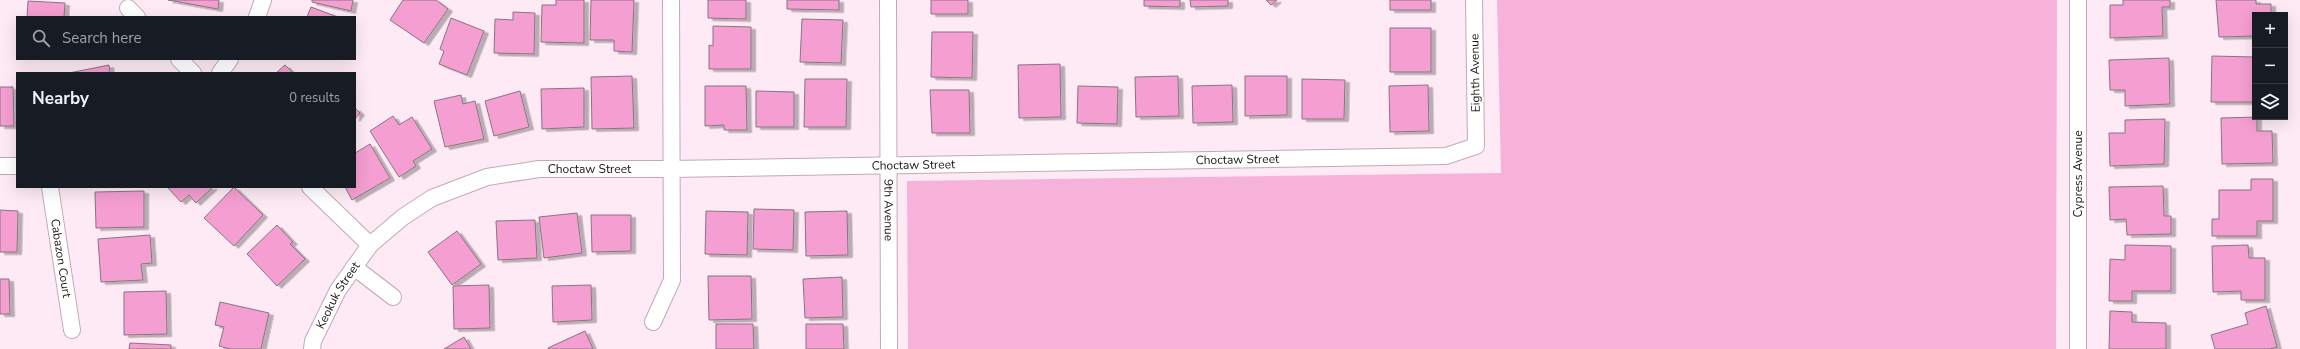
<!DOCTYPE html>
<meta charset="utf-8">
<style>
:root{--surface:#171b24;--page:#242831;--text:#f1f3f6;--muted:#9ea1a6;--line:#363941}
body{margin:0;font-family:"Nunito Sans",sans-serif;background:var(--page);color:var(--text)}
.controls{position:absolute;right:12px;top:12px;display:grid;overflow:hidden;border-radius:0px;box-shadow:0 4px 16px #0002}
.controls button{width:36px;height:36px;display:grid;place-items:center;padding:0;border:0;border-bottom:1px solid var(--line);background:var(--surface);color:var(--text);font:20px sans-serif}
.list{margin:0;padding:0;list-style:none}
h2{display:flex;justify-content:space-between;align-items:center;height:52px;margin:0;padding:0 16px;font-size:17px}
h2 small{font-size:13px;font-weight:400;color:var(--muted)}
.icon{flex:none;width:22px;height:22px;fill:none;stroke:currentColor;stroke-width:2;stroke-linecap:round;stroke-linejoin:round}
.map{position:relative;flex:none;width:2300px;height:349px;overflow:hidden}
.search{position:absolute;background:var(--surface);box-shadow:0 4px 16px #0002;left:16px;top:16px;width:340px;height:44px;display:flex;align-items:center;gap:10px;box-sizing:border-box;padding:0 14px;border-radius:0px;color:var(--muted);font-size:15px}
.panel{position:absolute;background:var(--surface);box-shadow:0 4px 16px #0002;left:16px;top:72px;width:340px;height:116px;border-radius:0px}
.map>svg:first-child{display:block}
.green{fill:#f7b2da}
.building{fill:#f49ed1;stroke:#897480;filter:url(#shadow)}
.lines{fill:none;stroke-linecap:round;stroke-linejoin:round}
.minor-casing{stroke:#c1aab7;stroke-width:18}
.minor{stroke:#fff;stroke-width:16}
.labels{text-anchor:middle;stroke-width:4;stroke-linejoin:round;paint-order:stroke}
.street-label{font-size:12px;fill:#1c1418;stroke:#fff}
</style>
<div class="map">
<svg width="2300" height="349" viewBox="0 0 2300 349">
<defs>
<filter id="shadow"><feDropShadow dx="4.5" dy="2.5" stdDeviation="0" flood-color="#0004"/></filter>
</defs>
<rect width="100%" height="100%" fill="#fdeaf4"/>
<path class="green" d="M1497,0H2057L2056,349H908L907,181L1501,173Z"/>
<path class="building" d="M168,0H219L218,9Z
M312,0H353L351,11L312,2Z
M403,0H436L448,9L424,43L390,20Z
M556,0H584V43L541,42L542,5H556Z
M591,0H634L632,52L614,51V40H590Z
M708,0H746V19L708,18Z
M787,0H839V10L787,9Z
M931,0H968V14H931Z
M1144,0H1180V7L1144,6Z
M1190,0H1228V6L1191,7Z
M1266,0H1277L1271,5Z
M1390,0H1431V10H1390Z
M2123,0H2170V7H2162L2163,36L2110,38V5H2123Z
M2216,0H2256V4H2271V15H2255V36L2219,37Z
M28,1L65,3L64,17H27Z
M311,7L338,17H307Z
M513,12L535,13L534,54L494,53L495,19L513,20Z
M451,18L484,31L467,75L439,64L444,51L440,49Z
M802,19L843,20L841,63L800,62Z
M713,26L751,27V69H709V45L713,46Z
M1390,28H1431V72H1390Z
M932,32H973L972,78L931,77Z
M2212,56L2255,57V102H2211Z
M2169,58L2170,104L2125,106V90H2110L2109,60Z
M1060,64L1061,117L1019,118L1018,65Z
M109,65L110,73H69Z
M285,65L293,73H276Z
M632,76L634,128L592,129L591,77Z
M1178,76L1179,116L1136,117L1135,77Z
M1245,76H1287V115L1245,116Z
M805,79H847L846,127H804Z
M1302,79L1345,80L1344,119H1302Z
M1232,85L1233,122L1193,123L1192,86Z
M1428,85L1429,131L1390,132L1389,86Z
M705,86H746L747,130H724V125L705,126Z
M1078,86L1118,87L1117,124L1077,123Z
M0,87H13L14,126H0Z
M584,88V127L542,129L541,89Z
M930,90H969L970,133H932Z
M520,91L529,127L494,136L485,101Z
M756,91L794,92V127H756Z
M461,95L463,104L475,101L484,139L445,147L434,101Z
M355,108L360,113L355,119Z
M393,116L399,125L412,117L432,149L413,161L416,166L399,177L370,131Z
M2257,117V131H2272L2273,163L2222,164L2221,118Z
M2165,119L2164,164L2110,166L2109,133H2125V120Z
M370,144L390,178L352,200L345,187H355V153Z
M2251,179H2273V221H2257V236H2212V219H2219V190H2251Z
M2163,186L2164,216H2171V234L2127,235L2126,219L2110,220L2109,187Z
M167,187H213L196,203L189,195L181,202Z
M234,187L263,215L234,246L204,218Z
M144,191V227L96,228L95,192Z
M754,209L794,210L793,250L753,249Z
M0,210L18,211L17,252H0Z
M706,211L748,212L747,255L705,254Z
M847,211L848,255L806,256L805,212Z
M577,213L582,253L544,258L539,217Z
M591,215H631V251L592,252Z
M535,220L537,258L498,260L496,221Z
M277,225L293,242L290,244L305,259L277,286L247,254Z
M457,231L481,264L452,285L428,252Z
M150,235L152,263L141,264L143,280L101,282L98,239Z
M2125,245L2171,246V291H2132V301H2109L2110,259L2125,260Z
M2248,245L2249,258H2265V300H2241V291L2213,292L2212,246Z
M708,276H751L752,319L709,320Z
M842,277L843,317L805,318L803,279Z
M0,279H9L10,314H0Z
M489,285L490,328L454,329L453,286Z
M591,285L592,320L553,322L552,286Z
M166,291L167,334L124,335V292Z
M220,302L269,313L261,349H230L219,346L224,327L215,325Z
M2266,306L2277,347L2270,349H2215L2211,335L2248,324L2245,313Z
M2110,311L2132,312V322L2166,323V349H2109Z
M716,324H753L754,349H716Z
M806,324H843L844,349H806Z
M585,331L593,349H549L548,348Z
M464,337L471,349H444Z
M130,343L171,345V349H129Z"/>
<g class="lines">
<defs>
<g id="minor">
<path id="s1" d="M888,0L889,349"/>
<path d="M128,8L137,17"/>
<path d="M257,17L263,0"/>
<path d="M179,59L193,73"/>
<path d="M220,73L230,59"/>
<path d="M0,166H17"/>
<path id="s2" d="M50,187L72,330"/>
<path d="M310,187L370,245"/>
<path d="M354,267L393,297"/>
<path d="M653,322L672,280L671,0"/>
<path id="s3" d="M312,349L313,341L338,290L370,245L403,217L432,198L487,177L539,169H671L1446,156L1476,146L1474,0"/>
<path d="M2078,349V0"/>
</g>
</defs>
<use href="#minor" class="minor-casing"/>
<use href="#minor" class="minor"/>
</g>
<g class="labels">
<g class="street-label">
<text transform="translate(1475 73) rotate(-91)" y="4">Eighth Avenue</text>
<text dy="4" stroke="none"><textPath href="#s3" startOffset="1008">Choctaw Street</textPath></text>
<text dy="4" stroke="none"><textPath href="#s3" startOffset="684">Choctaw Street</textPath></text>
<text dy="4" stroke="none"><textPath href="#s3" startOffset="360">Choctaw Street</textPath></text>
<text transform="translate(2078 174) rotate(-90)" y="4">Cypress Avenue</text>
<text dy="4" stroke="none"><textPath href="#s1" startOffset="210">9th Avenue</textPath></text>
<text dy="4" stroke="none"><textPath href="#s2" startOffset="72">Cabazon Court</textPath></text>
<text dy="4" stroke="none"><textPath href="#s3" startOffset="60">Keokuk Street</textPath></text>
</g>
</g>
</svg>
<div class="controls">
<button>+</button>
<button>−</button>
<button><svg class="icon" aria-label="layers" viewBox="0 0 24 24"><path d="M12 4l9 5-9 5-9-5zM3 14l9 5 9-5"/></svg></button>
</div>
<div class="search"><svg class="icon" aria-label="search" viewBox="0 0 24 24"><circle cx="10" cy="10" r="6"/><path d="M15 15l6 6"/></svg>Search here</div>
<section class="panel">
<h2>Nearby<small>0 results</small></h2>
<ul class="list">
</ul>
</section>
</div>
